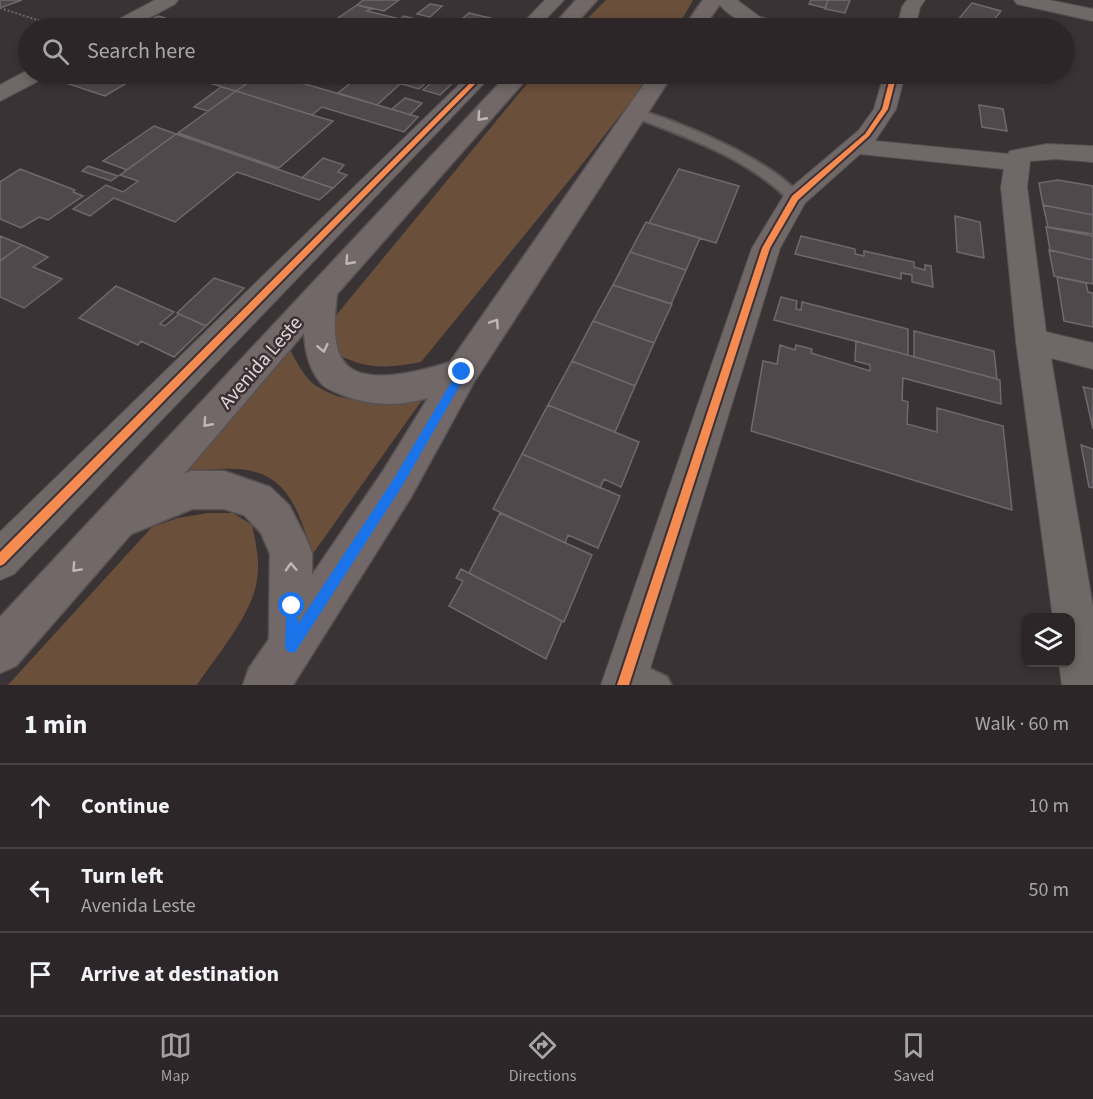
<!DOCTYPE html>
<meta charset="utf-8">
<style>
:root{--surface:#2c2628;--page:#383234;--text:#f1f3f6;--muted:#a6a5a8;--line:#484345;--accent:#a69ea0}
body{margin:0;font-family:"Source Sans 3",sans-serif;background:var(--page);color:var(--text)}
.controls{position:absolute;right:18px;bottom:18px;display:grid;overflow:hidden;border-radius:12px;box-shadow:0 3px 9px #0003}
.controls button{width:54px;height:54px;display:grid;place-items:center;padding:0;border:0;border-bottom:2px solid var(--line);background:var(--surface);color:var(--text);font:30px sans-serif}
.stop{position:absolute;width:18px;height:18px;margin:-14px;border:4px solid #1a73e8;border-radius:50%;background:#fff}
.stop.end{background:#1a73e8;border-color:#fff;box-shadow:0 2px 6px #0008}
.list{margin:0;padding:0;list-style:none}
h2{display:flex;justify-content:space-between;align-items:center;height:78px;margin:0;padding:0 24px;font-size:26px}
h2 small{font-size:20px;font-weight:400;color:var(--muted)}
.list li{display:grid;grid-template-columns:39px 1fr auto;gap:18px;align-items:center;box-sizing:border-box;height:84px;padding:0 24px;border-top:2px solid var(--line)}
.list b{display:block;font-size:22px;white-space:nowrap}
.list p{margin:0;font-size:20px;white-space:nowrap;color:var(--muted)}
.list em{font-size:20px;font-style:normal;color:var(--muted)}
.icon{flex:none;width:33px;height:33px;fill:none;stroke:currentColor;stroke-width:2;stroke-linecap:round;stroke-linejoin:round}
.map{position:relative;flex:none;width:1093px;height:685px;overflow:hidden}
.search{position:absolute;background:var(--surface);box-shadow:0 3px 9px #0003;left:18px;right:18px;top:18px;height:66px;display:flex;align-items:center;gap:15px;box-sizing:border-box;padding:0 21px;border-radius:33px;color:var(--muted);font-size:22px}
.sheet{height:330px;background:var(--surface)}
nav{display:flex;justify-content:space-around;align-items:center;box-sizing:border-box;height:84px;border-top:2px solid var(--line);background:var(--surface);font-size:16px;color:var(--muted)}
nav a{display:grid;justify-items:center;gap:3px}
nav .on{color:var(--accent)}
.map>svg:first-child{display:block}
.green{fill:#6a503b}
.building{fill:#4f494c;stroke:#6f696d;stroke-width:1.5}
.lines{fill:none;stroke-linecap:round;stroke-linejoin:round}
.lane-casing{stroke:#575154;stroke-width:4}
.street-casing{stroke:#575154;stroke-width:2}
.primary-casing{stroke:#575154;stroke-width:3}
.path{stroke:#6e6767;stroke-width:2;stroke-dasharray:2 2;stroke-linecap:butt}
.lane{fill:#706867;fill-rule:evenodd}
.street{fill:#706867;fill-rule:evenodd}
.primary{fill:#716867;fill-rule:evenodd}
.cycleway-casing{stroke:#3d3034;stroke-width:4}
.cycleway{fill:#f68b52;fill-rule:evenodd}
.oneway{stroke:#bfb6b8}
.route{fill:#1a73e8}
.labels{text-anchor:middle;stroke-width:5;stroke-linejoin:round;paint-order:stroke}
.street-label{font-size:20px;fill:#e0d7da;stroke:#3d3034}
</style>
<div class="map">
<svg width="1093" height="685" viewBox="0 0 1093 685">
<rect width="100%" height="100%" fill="#3a3335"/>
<path class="green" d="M606,0H693L677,28H578Z
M535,74H652L576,172L421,362C388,368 368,370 337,354L333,319Z
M288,346C296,360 304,379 318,387C352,408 390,401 427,393L312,555C288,464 259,462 172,474Z
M208,513H233L252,525C256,544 260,561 257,580C252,615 216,656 197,685H8L152,527L178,518Z"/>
<path class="building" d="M0,0H22L0,8Z
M363,0H399L384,11L357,5Z
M811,0H828L825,8L809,4Z
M828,0H850L845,13L825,9Z
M972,3L1001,11L990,25L1000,28H977L956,22Z
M430,4L442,6L430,17L417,14Z
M357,5L372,9L367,11L400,19L404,16L432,23L426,28H377L335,20Z
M469,13L515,24L510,28H480L457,23Z
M158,16L165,18L150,27L155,28H136Z
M950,22L964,28H944L939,26Z
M77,74H142L105,96L63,82Z
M208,74H249L257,76L236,91L199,80Z
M261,74H271L418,117L404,132L322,107L312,115L236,91Z
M362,74L400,84L377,105L338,93Z
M366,74H436L419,89Z
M441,74H462L440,95L423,90Z
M749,74H777L775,80Z
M1007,74H1046L1020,81Z
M221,87L236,91L208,111L194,107Z
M236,91L312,115L333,121L279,168L178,133Z
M405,98L422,103L410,115L392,109Z
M979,105L1003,109L1007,131L982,127Z
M154,126L176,134L127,170L103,161Z
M176,134L332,188H333L319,200L237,172L175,222L114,198L90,216L73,209L106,185L123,192L138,181L120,175Z
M323,158L344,165L338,172L347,175L333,188L302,178Z
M88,166L118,176L111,181L82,171Z
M20,169L75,190L73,192L83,196L48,220L39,217L21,228L0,219V182Z
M679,169L739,186L716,243L649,223Z
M1058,180L1093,186V215L1043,205L1039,183Z
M1043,205L1093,215V234L1048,227Z
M955,216L980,222L984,258L957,252Z
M646,222L700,238L686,270L630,252Z
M1046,227L1093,236V260L1050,250Z
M0,236L22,245L0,261Z
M801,236L855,249V254L864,256V251L914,262V267L925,270V265L931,266L933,287L912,282V275L901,273V279L795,254Z
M22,245L48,257L33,267L62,279L24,308L0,297V261Z
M1049,250L1093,260V284L1054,276Z
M630,252L686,270L671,304L613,285Z
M1057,277L1086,283L1088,292L1093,293V327L1064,321Z
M214,278L244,288L206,326L177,313Z
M613,285L672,304L654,343L593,321Z
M116,286L174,312L160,324L165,326L179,314L206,326L174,357L141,341L138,345L79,318Z
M781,297L797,301L796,309L801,310L802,302L908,329V355L774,320Z
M593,321L654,343L635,386L572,361Z
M914,331L994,351L997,379L914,357Z
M856,341L1000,380L1001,404L903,378L902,400L908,402L907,424L937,432V408L1003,426L1012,510L751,431L763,361L777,364L780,345L795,350L796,345L812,349L811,353L870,371V365L855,361Z
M572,361L635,386L615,432L548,405Z
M1083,387L1093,389V429L1084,389Z
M548,405L639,442L621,487L604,479L600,488L522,454Z
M1081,445L1093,449V488L1089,487Z
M522,454L620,496L598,548L568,535L565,543L493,509Z
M500,513L592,555L564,622L469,573Z
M461,569L562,621L546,659L449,606L463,581L456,578Z"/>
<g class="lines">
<defs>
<path id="lane" d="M635,109C677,120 777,162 802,198L800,201H790C746,157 688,138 631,116V110Z
M628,658L667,677L671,685H634L620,678L616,670L620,662Z"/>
<path id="street" d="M155,0H178L175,4L130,28H107L110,24Z
M545,0H564L537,28H518Z
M716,0H737L760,17L793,24L796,28C766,31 734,26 716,0Z
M907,0H925L920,7L915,28H897L902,7Z
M1014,0H1049L1093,9V21L1017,4Z
M28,70V74H48L44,78L0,101V85Z
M470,74H493L14,574L0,580V532Z
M884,74H905L896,109L875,141L1008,154L1010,151L1047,144L1093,146V162L1056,159L1030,161L1027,187L1046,332L1093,343V369L1051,358L1093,607V685H1062L1059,662H1070V618H1053L1016,341L1001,187L1004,169L860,154L805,203L780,248L645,685H601L752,248L786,192L859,130L874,109Z"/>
<path id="primary" d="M576,0H597L572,28H551Z
M703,0H723L703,28H683Z
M508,74H531L337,294C335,313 331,345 344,362C363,388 425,370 450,362L651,74H673L474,382L411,497L293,685H243L249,668L269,639L270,554L261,533L244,515L224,509H192L131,534L16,666L0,673V617ZM304,333C305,350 309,369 320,382C324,388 334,391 340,394C370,406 397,407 428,398L383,471L312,575V553L306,538L289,505L270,487L224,471H191L184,474Z"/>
</defs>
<use href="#lane" class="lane-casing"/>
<use href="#street" class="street-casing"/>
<use href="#primary" class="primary-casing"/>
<path class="path" d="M0,8L62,28"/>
<use href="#lane" class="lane"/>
<use href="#street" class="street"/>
<use href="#primary" class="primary"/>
<defs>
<path id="cycleway" d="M479,74H485L4,564L0,566V552Z
M891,74H897L888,109L869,136L798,200L770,248L629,685H617L762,248L792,196L865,134L882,109Z"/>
</defs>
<use href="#cycleway" class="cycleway-casing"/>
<use href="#cycleway" class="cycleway"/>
</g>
<defs><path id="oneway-chevron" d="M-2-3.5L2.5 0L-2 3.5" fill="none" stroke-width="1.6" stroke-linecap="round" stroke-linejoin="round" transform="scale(1.5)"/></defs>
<g class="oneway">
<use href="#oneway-chevron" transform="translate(481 117) rotate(132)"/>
<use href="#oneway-chevron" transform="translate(349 261) rotate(132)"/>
<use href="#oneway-chevron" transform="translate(495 323) rotate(-56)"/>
<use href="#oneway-chevron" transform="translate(323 348) rotate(78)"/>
<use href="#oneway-chevron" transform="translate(207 423) rotate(132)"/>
<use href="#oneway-chevron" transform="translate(291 567) rotate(-92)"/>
<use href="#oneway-chevron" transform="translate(76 568) rotate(133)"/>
</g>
<path class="route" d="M462,367L466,369V375L401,488L296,651L292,653L287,651L285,646L287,601L292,599L296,601L298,624L393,480L459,369Z"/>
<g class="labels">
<g class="street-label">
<text transform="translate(260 362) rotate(-49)" y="7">Avenida Leste</text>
</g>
</g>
</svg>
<div class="controls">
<button><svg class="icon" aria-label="layers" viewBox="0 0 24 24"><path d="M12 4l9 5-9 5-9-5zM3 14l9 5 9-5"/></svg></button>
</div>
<div class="stop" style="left:292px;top:606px"></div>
<div class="stop end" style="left:462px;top:372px"></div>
<div class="search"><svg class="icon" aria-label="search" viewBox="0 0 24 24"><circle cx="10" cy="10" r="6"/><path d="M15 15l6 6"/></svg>Search here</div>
</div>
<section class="sheet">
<h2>1 min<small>Walk · 60 m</small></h2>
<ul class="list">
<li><svg class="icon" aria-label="ahead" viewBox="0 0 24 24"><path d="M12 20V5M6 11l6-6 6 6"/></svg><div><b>Continue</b></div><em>10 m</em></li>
<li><svg class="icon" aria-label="left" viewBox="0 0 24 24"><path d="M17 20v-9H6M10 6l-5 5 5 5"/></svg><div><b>Turn left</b><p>Avenida Leste</p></div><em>50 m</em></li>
<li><svg class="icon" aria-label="arrive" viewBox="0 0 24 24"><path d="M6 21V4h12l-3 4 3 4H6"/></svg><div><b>Arrive at destination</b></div></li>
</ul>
</section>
<nav>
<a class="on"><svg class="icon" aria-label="map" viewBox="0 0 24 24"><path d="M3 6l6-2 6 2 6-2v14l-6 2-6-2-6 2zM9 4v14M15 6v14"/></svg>Map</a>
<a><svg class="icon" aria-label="directions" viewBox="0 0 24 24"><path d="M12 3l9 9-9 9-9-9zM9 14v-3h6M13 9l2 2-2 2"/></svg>Directions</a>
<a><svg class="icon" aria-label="saved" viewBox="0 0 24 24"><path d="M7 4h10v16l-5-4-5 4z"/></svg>Saved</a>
</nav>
